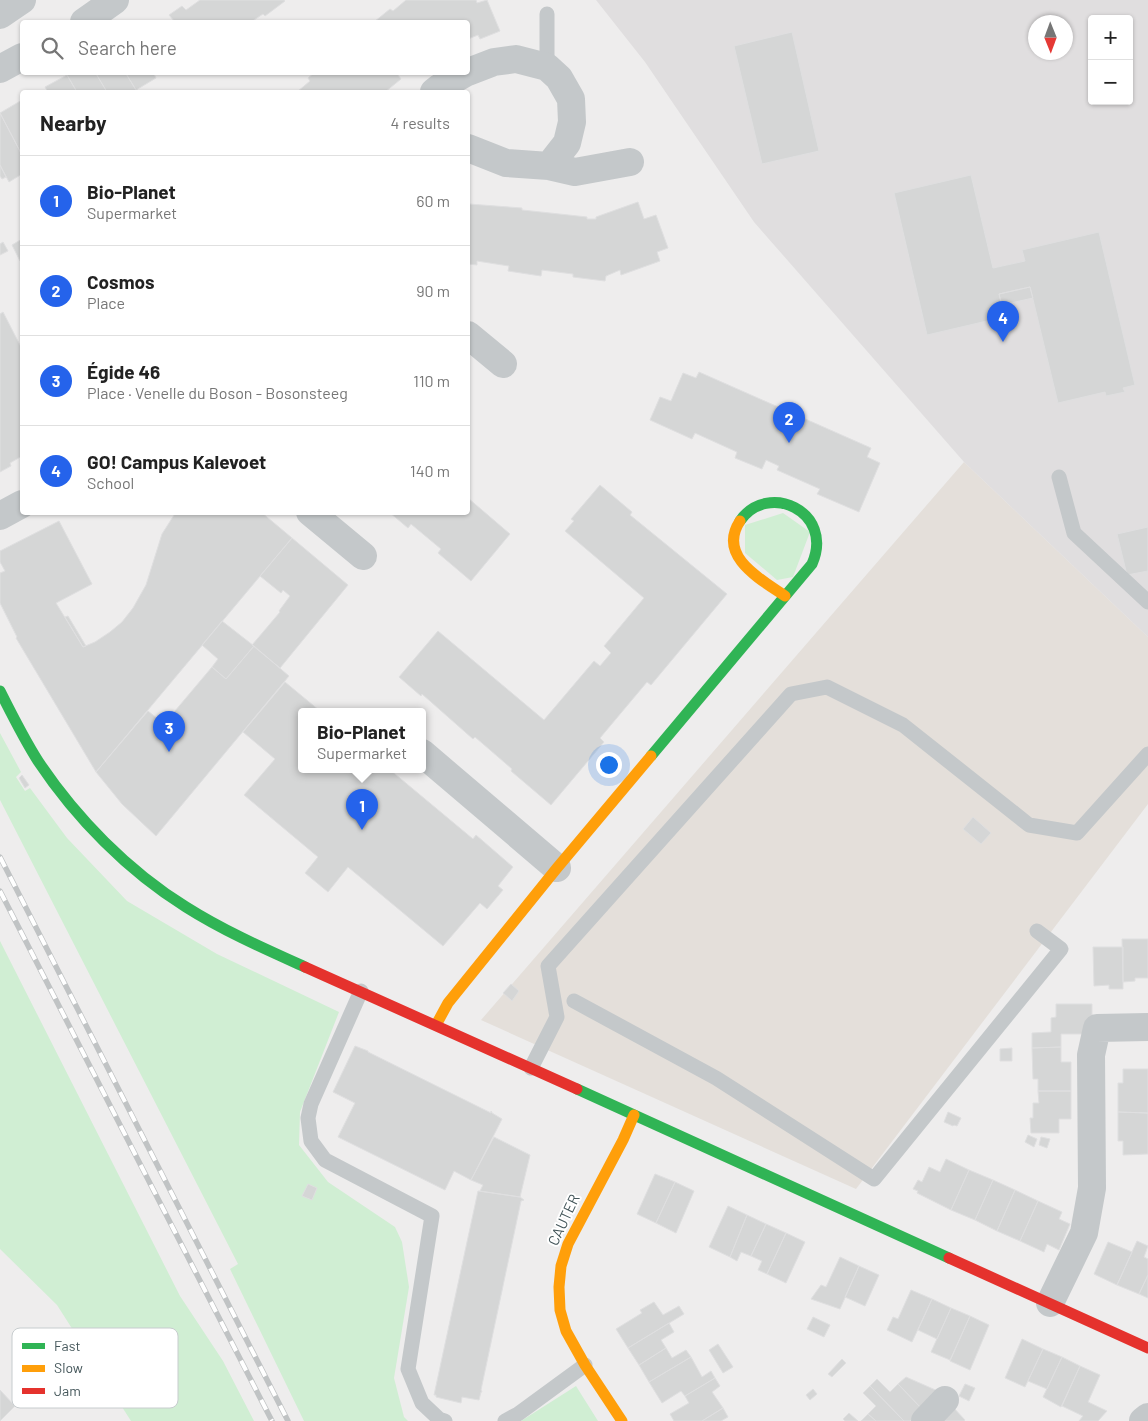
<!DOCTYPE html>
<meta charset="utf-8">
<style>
:root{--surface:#fff;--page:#f6f6f6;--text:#222;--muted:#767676;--line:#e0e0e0;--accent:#2563eb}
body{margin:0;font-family:Barlow,sans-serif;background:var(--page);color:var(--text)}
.controls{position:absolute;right:15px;top:15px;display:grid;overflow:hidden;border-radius:5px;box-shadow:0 1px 4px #0004}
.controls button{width:45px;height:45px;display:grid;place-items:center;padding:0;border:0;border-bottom:1px solid var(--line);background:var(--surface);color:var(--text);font:25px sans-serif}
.compass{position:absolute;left:1028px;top:15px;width:45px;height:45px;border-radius:50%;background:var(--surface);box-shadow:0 1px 4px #0004;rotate:179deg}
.you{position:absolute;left:608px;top:764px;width:18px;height:18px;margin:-12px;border:4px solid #fff;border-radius:50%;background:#1a73e8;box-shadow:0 0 0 8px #1a73e833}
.badge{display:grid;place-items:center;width:32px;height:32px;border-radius:50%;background:var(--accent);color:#fff;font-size:16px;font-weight:700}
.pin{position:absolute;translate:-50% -41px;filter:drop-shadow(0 1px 2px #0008)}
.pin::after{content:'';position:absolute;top:26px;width:18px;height:15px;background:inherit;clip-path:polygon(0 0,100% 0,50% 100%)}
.popup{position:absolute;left:298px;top:708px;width:128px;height:65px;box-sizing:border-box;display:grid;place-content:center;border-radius:5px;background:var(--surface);filter:drop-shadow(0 1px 4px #0005);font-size:16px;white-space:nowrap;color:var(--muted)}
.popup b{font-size:19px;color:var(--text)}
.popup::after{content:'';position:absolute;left:50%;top:100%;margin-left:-10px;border:10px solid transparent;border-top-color:var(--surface)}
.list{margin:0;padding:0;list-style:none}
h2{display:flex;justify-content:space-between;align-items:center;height:65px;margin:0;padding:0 20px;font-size:21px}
h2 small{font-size:16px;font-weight:400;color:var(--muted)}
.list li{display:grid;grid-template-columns:32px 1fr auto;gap:15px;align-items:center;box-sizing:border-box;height:90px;padding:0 20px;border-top:1px solid var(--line)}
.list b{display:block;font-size:19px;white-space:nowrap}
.list p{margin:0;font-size:16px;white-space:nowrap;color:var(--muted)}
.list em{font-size:16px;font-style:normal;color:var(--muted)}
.icon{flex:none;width:28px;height:28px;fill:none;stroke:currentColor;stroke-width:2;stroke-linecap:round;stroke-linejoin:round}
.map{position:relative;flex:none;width:1148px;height:1421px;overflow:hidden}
.search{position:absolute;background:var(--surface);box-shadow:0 1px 4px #0004;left:20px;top:20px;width:450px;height:55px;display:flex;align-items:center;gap:12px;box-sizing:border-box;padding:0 18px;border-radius:5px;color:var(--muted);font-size:19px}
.panel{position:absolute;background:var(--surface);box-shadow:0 1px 4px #0004;left:20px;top:90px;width:450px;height:425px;border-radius:5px}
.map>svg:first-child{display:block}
.commercial{fill:#e4dfda}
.education{fill:#e0dedf;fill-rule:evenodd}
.green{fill:#d0eed3}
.building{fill:#d5d6d6;stroke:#dfdfe0}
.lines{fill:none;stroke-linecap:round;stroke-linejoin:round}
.lane{stroke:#c4c8ca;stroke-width:15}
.street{stroke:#c4c8ca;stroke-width:28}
.fast{stroke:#30b455;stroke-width:11}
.slow{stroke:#ff9f0a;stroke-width:11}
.jam{stroke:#e5322d;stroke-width:11}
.rail-casing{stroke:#c0c3c4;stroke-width:5.5}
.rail{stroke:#fff;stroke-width:4;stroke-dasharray:11;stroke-linecap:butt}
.labels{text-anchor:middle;stroke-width:4;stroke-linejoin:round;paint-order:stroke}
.street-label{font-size:15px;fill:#44565a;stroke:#fff}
.key{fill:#fff;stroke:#c7ccce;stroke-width:1}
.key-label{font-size:14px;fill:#44565a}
</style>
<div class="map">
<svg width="1148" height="1421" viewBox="0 0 1148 1421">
<rect width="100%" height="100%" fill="#eeeded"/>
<path class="commercial" d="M964,462L1148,637V804L856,1189L481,1020Z"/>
<path class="education" d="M596,0H1148V637L964,462L754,222L645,62ZM1092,19H1129V101H1092ZM1036,22H1066V52H1036Z"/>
<path class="green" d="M783,513L810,532L793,577L777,580L745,553V525Z
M0,733L21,772L16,777L25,791L30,788L67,838L127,901L217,954L339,1012L300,1112L299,1145L328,1182L395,1227L402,1242L409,1287L394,1378L404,1417L408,1421H304L230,1269L238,1264L0,800Z
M0,941L180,1296L223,1361L254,1421H131L57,1305L0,1249Z
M576,1386L598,1421H521Z"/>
<path class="building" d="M200,0H284L285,1L265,16L263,14L251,22H175L169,15L182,6L186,10Z
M406,0H476L477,3L487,0L500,31L480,39L478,35L468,39V22H374L390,9L393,11Z
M792,32L819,151L762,164L734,46Z
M71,72H95L107,92H77L67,75Z
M95,72H125L136,90L132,92H107Z
M125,72H153L156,78L136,90Z
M315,72H400L398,75L401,79L385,92H297L310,81L308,78Z
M67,75L77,92H48L45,87Z
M22,100V155L0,113Z
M0,113L22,155V174L9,182L0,165Z
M0,165L6,177L2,179L0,176Z
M971,175L993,268L1025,261L1022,250L1099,232L1135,385L1123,388L1125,392L1106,396L1105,392L1058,403L1030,287L999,294L1004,317L927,335L894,193Z
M468,200L469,204L522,208V210L587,217V219H596V217L638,202L644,219L656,215L668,248L657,252L660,261L621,275L620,270L606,276L605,281L573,277V274L542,270L541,276L508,271L509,266L477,261V265L468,264Z
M22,239V260L20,261L12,245Z
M3,242L8,251L0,255V244Z
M1030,287L1033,298L1002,305L999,294Z
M3,312L22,349V456L10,463L11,466L0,472V314Z
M699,372L871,448L867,457L880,463L859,512L817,494L820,489L777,470L779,466L766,460L762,469L735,458L737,452L695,433L692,439L650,420L660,397L671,401L683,373L696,378Z
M600,485L632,512L630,515L727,594L651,685L647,682L600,738L604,742L551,805L511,771L512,769L475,737L473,739L422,694L421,696L399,677L438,631L544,720L594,661L600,666L611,653L604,646L644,598L565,531L574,521L571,519Z
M468,498L510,534L471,581L438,553L441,549L411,524L408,528L389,512H468Z
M176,512H261L292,538L96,772L16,638L17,637L0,603V573L5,571L0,562V551L59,521L92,584L56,603L83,647L95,642L110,632L122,622L133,608L146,585L162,534Z
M1148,527V571L1127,575L1117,534Z
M292,538L348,585L280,668L252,645L280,612L279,611L290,596L283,590L281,593L260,576Z
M68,616L86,646L83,647L65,617Z
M222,621L254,646L226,679L212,667L218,659L202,645Z
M254,646L289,676L156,836L122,804L96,772L148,711L164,724L212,667L226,679Z
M285,682L320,711H302V769H389L473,839L476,835L513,867L498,886L503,890L487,909L480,903L443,946L348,867L328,892L305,873L318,857L244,795L275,759L243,732Z
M22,775L29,785L25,788L19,778Z
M973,817L991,833L981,844L963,829Z
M1122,939H1148V978H1135V981L1123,982Z
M1093,947H1123V989H1109V985L1094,986Z
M511,984L519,991L512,1001L503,993Z
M1056,1004H1092V1034H1061V1047L1032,1048V1033L1051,1032V1018L1056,1017Z
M355,1046L368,1051V1052L491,1113V1111L492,1113L502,1119L471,1180L454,1171L445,1190L338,1137L355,1103L333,1092Z
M1061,1047V1062H1071V1091H1038V1079H1033L1032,1048Z
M1012,1048V1061H1000V1049Z
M1123,1069H1148V1113L1118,1112V1083H1123Z
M1038,1091H1071V1119H1059V1133H1031L1030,1118H1033V1103H1039Z
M948,1112L961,1118L957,1126L954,1125L953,1126L944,1122Z
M1118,1112L1148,1113V1154L1123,1155V1141H1118Z
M1028,1135L1037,1139L1034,1147L1025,1142Z
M494,1137L530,1155L520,1197L480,1191L483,1185L471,1180Z
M1041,1137L1050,1139L1047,1148L1039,1145Z
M946,1159L969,1170L951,1210L917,1193L918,1191L913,1189L918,1180L922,1182L929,1167L940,1172Z
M969,1170L993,1180L975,1220L951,1210Z
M655,1174L675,1182L656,1223L637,1214Z
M993,1180L1015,1190L997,1231L975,1220Z
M675,1182L694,1191L676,1233L656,1223Z
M308,1184L317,1188L312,1200L302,1196Z
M1015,1190L1038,1201L1020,1241L997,1231Z
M478,1191L520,1197L524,1200L521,1201L481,1390L482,1392H481L479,1400L462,1397L461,1403L436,1397V1395H434Z
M1038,1201L1062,1212L1059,1219L1070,1224L1059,1250L1047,1244L1044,1252L1020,1241Z
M728,1206L747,1215L730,1257L709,1247Z
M747,1215L766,1224L751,1256L741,1252L737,1261L730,1257Z
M766,1224L786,1233L767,1274L758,1270L762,1261L751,1256Z
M786,1233L805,1242L786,1283L767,1274Z
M1137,1241L1148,1246L1144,1257L1148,1259V1275L1139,1294L1117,1285Z
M1108,1242L1132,1252L1117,1285L1094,1274Z
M840,1257L859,1266L840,1309L811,1299L821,1285L826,1287Z
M859,1266L879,1275L865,1306L845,1297Z
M1148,1275V1298L1139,1294Z
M911,1290L932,1299L912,1342L887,1330L893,1317L898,1319Z
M932,1299L951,1308L937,1339L918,1330Z
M654,1302L663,1315L679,1306L684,1314L628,1348L616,1329L642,1313L640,1310Z
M951,1308L970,1316L950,1360L931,1352Z
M970,1316L989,1325L970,1370L950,1361Z
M813,1317L830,1325L824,1337L807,1329Z
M669,1323L674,1332L661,1340L666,1348L639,1365L628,1348Z
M1022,1339L1043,1349L1025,1387L1005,1378Z
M718,1344L733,1367L723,1373L709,1350Z
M666,1348L672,1358L686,1350L691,1357L649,1382L639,1365Z
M1043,1349L1062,1357L1047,1389L1028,1381Z
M691,1357L702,1377L711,1371L715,1378L685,1396L681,1391L662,1403L649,1382Z
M1062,1357L1080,1366L1061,1407L1043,1397Z
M842,1359L846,1363L832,1377L828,1374Z
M1080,1366L1100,1375L1088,1402L1107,1411L1098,1421H1079L1083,1416L1062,1406Z
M906,1377L940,1392L922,1409L898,1384Z
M715,1378L720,1386L712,1392L723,1408L702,1421H674L670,1414L689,1403L685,1396Z
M877,1379L890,1392L898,1384L922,1409L910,1421H904L870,1386Z
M965,1384L975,1388L969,1401L959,1396Z
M870,1386L904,1421H876L868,1414L876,1406L863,1393Z
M813,1389L817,1394L810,1400L806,1395Z
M0,1390L15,1406L0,1421Z
M952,1406L965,1420L964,1421H944L941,1418Z
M723,1408L728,1417L721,1421H702Z
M849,1413L858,1421H845L843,1419Z
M868,1414L876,1421H861Z"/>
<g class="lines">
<path class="lane" d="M547,67V14
M1059,477L1074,533L1148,602
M361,991L311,1104L308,1118L311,1141L325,1160L432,1216L408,1369L422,1403L439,1419L445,1421
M574,1001L716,1078L874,1179L1061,949L1037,931
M531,1068L557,1017L548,966L791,694L827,687L903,725L1029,825L1077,833L1148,754
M505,1421L518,1414L585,1365"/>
<path class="street" d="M0,15L22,0
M84,22L115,0
M0,69L22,57
M468,72L494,62L516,59L547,67L559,78L571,99L572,122L567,143L549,166
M434,92L439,88L467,72
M468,148L506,163L549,166L575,172L630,162
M468,335L503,364
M310,512L363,556
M0,516L22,504
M422,753L557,868
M1050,1303L1084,1233L1092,1188L1091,1055L1097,1028L1148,1027
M925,1421L945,1400
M1143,1421L1148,1417"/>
<path class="fast" d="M0,691C12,715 24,739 38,761C76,818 128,871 186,907C224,931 265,949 305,967
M651,756L812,564C835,511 767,481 740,521
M577,1089L949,1258"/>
<path class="slow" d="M740,521C717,556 760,579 785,596
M436,1025L448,1003L557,868L651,756
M622,1421L585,1365L566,1331L560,1310L559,1287L561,1266L568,1244L623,1140L634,1115"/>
<path class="jam" d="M305,967L577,1089
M949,1258L1148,1348"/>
<defs>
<path id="rail" d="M0,857L288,1421
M0,891L272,1421"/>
</defs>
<use href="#rail" class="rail-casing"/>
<use href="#rail" class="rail"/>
</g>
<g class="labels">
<g class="street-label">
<text transform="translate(564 1220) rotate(-65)" y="5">CAUTER</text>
</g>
</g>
<rect x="12" y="1328" width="166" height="80" rx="8" class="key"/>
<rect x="22" y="1343" width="23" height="6" fill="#30b455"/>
<rect x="22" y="1365" width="23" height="7" fill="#ff9f0a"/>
<rect x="22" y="1388" width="23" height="6" fill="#e5322d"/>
<g class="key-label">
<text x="54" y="1351">Fast</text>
<text x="54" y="1373">Slow</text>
<text x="54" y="1396">Jam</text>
</g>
</svg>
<div class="controls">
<button>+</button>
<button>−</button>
</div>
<svg class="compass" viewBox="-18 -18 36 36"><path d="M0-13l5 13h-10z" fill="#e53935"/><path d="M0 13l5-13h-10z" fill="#767676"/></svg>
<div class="you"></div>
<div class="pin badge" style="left:362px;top:830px">1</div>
<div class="popup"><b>Bio-Planet</b>Supermarket</div>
<div class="pin badge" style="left:789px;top:443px">2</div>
<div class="pin badge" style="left:169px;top:752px">3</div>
<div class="pin badge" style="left:1003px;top:342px">4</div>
<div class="search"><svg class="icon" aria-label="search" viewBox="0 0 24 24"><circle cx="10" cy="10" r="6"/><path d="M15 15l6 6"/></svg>Search here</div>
<section class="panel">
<h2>Nearby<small>4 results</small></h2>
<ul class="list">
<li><span class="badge">1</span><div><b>Bio-Planet</b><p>Supermarket</p></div><em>60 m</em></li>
<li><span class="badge">2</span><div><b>Cosmos</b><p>Place</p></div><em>90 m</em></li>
<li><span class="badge">3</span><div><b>Égide 46</b><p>Place · Venelle du Boson - Bosonsteeg</p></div><em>110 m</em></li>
<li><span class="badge">4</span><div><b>GO! Campus Kalevoet</b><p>School</p></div><em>140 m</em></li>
</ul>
</section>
</div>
